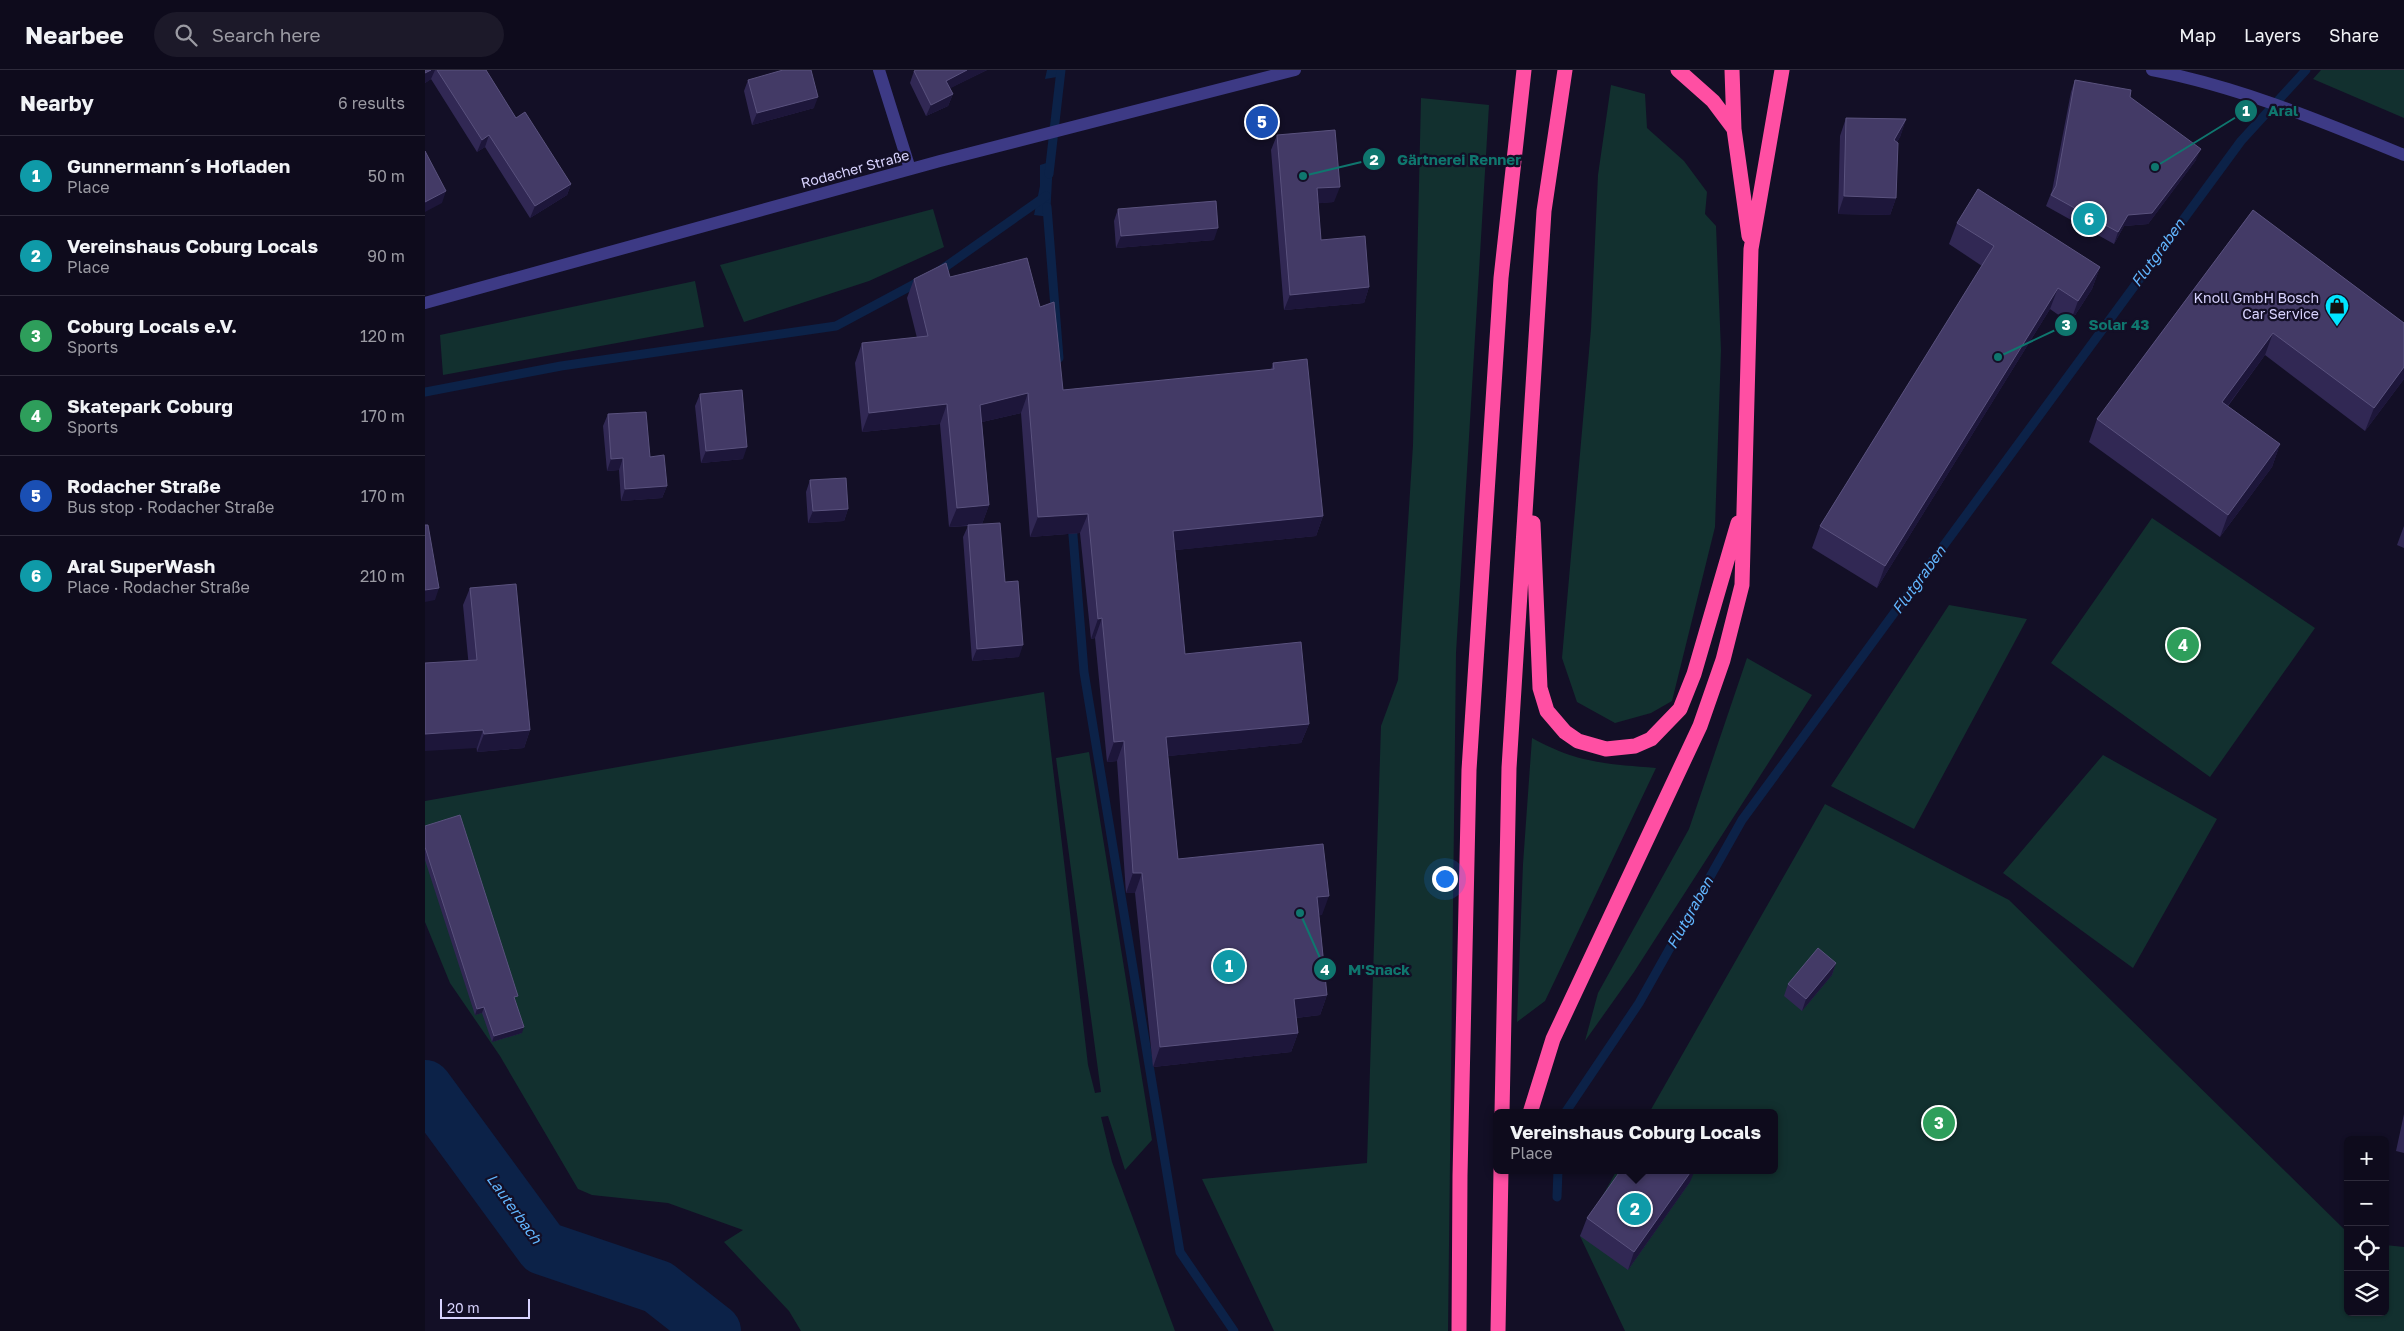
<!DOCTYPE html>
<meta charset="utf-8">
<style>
:root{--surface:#0e0b1c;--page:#1c1929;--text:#f1f3f6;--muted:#9b9ba3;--line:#2e2b3b;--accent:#2563eb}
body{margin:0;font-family:"Golos Text",sans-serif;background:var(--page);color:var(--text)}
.controls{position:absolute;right:15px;bottom:15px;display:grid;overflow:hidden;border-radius:8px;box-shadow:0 1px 4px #0004}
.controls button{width:45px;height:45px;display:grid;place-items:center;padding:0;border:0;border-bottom:1px solid var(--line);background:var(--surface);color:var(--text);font:25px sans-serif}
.scale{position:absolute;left:15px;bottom:12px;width:90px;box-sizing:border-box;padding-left:5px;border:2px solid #d9d4ff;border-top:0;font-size:14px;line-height:18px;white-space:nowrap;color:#d9d4ff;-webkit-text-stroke:4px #130f26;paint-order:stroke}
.you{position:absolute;left:1019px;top:808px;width:18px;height:18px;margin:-12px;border:4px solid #fff;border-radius:50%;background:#1a73e8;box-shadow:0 0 0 8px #1a73e833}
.badge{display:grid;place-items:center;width:32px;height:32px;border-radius:50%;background:var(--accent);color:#fff;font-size:16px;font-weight:700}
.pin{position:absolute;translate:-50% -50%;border:2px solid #fff;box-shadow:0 1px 5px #0006}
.popup{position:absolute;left:1068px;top:1039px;width:285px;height:65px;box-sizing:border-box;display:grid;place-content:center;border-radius:8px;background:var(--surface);filter:drop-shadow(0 1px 4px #0005);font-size:16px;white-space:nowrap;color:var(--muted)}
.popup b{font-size:19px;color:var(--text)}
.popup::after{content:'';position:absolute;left:50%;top:100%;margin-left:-10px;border:10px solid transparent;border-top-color:var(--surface)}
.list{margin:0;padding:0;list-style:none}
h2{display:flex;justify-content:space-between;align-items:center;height:65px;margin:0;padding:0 20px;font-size:21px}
h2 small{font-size:16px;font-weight:400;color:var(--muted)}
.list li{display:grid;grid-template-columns:32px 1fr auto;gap:15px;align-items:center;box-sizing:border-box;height:80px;padding:0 20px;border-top:1px solid var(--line)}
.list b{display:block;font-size:19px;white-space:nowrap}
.list p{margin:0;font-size:16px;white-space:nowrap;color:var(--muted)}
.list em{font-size:16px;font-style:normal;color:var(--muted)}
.icon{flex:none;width:28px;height:28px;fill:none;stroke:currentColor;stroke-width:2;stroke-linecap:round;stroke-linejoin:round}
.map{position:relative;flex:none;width:1979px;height:1261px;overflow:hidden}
header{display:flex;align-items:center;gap:30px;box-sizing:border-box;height:70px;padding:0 25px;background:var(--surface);border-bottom:1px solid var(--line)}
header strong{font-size:24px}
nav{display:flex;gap:28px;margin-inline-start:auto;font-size:18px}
.search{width:350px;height:45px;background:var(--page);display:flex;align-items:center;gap:12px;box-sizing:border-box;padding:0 18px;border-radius:28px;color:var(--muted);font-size:19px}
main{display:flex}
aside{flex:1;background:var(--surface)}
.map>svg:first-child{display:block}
.green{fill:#12302f}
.water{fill:#0c2248}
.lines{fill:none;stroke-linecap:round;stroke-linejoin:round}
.stream{stroke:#0c2248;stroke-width:9}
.river{stroke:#0c2248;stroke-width:54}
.minor{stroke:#3d3a85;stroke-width:12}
.highway{stroke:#ff4fa3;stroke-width:15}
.wall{fill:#312854}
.shaded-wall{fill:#1d163a}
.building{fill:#433a66;stroke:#5a527e}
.labels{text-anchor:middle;stroke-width:4.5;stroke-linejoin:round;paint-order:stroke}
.street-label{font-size:14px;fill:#d9d4ff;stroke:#130f26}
.poi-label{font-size:14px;fill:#d9d4ff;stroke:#130f26;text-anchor:end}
.water-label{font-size:15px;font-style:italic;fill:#62b6ff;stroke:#130f26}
.leader{fill:none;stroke:#0f766e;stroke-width:2}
.callout-dot{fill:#0f766e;stroke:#130f26;stroke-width:2}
.mark-label{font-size:15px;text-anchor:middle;font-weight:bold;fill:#fff}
.callout-label{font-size:15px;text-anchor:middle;font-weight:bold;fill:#0f766e;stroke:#130f26;stroke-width:4.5;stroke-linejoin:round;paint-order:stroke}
</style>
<header>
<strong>Nearbee</strong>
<div class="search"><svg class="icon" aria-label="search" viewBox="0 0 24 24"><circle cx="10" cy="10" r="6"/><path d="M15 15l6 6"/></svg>Search here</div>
<nav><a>Map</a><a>Layers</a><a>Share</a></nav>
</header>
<main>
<aside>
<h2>Nearby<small>6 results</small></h2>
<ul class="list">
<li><span class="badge" style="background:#0f9aa8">1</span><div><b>Gunnermann´s Hofladen</b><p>Place</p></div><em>50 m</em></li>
<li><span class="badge" style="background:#0f9aa8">2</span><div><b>Vereinshaus Coburg Locals</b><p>Place</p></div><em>90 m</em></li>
<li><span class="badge" style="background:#2e9e5b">3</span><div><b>Coburg Locals e.V.</b><p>Sports</p></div><em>120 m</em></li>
<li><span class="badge" style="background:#2e9e5b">4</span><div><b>Skatepark Coburg</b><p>Sports</p></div><em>170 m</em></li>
<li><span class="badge" style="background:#1a4fb4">5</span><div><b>Rodacher Straße</b><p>Bus stop · Rodacher Straße</p></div><em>170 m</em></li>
<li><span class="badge" style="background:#0f9aa8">6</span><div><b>Aral SuperWash</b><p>Place · Rodacher Straße</p></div><em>210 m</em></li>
</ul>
</aside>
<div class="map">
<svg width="1979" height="1261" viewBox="0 0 1979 1261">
<rect width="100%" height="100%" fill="#130f26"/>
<path class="green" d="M1896,0H1979V48L1888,9Z
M1186,15L1220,24L1222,58L1259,91L1282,122L1280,144L1291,156L1296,280L1290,457L1247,631L1226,643L1190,653L1152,632L1137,588L1166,259L1173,105Z
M996,28L1064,35L1031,583L1023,1261H849L777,1109L942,1093L956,656L973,610L988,375Z
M508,139L519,177L444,211L319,252L295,195Z
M270,211L279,257L18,305L15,265Z
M1727,448L1890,558L1785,707L1626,593Z
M1524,535L1602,549L1489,759L1406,716Z
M1322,588L1387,625L1209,902L1160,971L1173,923L1264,759Z
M619,622L663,995L670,1023L676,1022L631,688L664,682L727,1070L700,1100L683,1046L676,1047L687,1092L750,1261H376L364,1241L299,1172L318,1160L243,1133L167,1125L153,1119L75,986L25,913L0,852V731Z
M1107,668C1152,693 1181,694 1231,698L1120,931L1092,952L1098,794Z
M1678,685L1792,749L1708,898L1578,803Z
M1400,734L1584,830L1923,1163V1242H1960V1175L1979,1177V1261H1200L1155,1166L1192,1100H1349V1043H1224Z"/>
<path class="water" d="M622,0H639L638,6L620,9Z
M628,91L625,147L609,145L615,116V95Z
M192,1188L242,1202L279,1223L292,1242L257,1252L199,1216L178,1209Z"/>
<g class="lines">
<path class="stream" d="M624,104L636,0
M622,137L634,288
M513,202L621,126
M0,322L136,296L411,256L497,210
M647,453L659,602L755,1182L809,1261
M1140,1043L1214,933L1317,750L1816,71L1881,0
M1132,1127L1133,1100"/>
<path class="river" d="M0,1017L118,1178L233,1217L289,1261"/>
<path class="minor" d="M454,0L485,99
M1727,0C1815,17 1896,51 1979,85
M0,233L515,91L870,0"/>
<path class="highway" d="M1253,0L1288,31L1309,59
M1307,0L1309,59L1324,166
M1108,453L1115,618L1122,641L1140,662L1153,671L1181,679L1210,676L1226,669L1255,639L1269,604L1313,453
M1077,1043L1084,698L1119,141L1140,0
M1105,1043L1128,969L1275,656L1298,590L1317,515L1326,179L1357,0
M1034,1261L1035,1106L1044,700L1076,208L1099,0
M1073,1261L1076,1100"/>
</g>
<path class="wall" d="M0,0H61L91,48L146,114L142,125L105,148L60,77L52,82L6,9L0,13Z
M491,0H562L525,18L528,24L523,36L501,46L485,13L489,1Z
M323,10L389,38L327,55L319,21Z
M1650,10L1705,27L1771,90L1723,154L1699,156L1689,174L1621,136L1627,121L1646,22Z
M1421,48L1481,49L1475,67L1472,72L1471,128L1465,145L1413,144L1415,66Z
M852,65L909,132L893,133L896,170L944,217L939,233L859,240L846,80Z
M693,139L789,170L691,178L689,151Z
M1828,140L1979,253V309L1940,361L1840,285L1803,336L1855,374L1847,397L1795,467L1664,372L1672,349Z
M1532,153L1675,197L1667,219L1645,253L1625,239L1452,518L1387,478L1395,456L1557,196L1524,174Z
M525,207L615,237L638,320L846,300L848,293L898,446L891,466L750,480L760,584L884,654L876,673L743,686L753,789L897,845H894L902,925L895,945L871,948L873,963L866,982L728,997L710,823H701L692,691L682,692L670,568L666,569L655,463L605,467L596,343L557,352L564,435L557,454L580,512L594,587L547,591L538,467L543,456L524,457L515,354L437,362L430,293L437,273L492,268L482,228L489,209Z
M275,324L318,389L276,393L270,336Z
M183,344L225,387L242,416L237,428L196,431L194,400L182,401L178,356Z
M385,410L423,439L419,451L383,453L381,422Z
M1979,456V478L1972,475Z
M45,518L105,660L99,678L52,682L38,535Z
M0,756L91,932L97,963L67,972L57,943L50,945L0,790Z
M1411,893L1407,905L1377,941L1359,926L1363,914Z
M1979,1044V1083L1971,1081Z
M1265,1112L1203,1200L1155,1166L1162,1148Z"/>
<path class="shaded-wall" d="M6,0H10L6,9L0,13V3Z
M542,0H562L516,23L521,11Z
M528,24L523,36L501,46L506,35Z
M393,27L389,38L327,55L332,43Z
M1481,49L1475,67L1462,88L1469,70Z
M64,65L60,77L52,82L57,70Z
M1776,79L1771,90L1723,154L1699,156L1689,174L1693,162L1703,145Z
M146,114L142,125L105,148L110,136Z
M915,117L909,132L886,134L892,118Z
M21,121L17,133L0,142V132Z
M1419,126L1471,128L1465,145L1413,144Z
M793,158L789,170L691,178L696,166Z
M1675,197L1667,219L1645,253L1653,231Z
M944,217L939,233L859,240L865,225Z
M1633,218L1625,239L1452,518L1460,496Z
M1848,263L1840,285L1789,354L1797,332Z
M1979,297V309L1940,361L1949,338Z
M603,323L596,343L548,354L555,335Z
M522,334L515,354L437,362L444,343Z
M1855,374L1847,397L1795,467L1803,445Z
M322,377L318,389L276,393L281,381Z
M198,388L194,400L182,401L186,389Z
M242,416L237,428L196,431L200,419Z
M564,435L557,454L524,457L532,438Z
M423,439L419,451L383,453L388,441Z
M663,444L655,463L605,467L613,447Z
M898,446L891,466L741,481L748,461Z
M14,518L10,530L0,532V520Z
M677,548L670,568L666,569L673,549Z
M598,575L594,587L547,591L552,579Z
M884,654L876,673L734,687L741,667Z
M58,660L52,678L0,681V664Z
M105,660L99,678L52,682L59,664Z
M699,671L692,691L682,692L689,672Z
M708,803H717L710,823H701Z
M904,826L897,845L885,847L892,827Z
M1411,893L1407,905L1377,941L1381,929Z
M902,925L895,945L862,949L869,929Z
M59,937L57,943L50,945L52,939Z
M99,957L97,963L67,972L69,966Z
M873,963L866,982L728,997L735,977Z
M1267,1100H1270L1265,1112L1203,1200L1209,1182Z"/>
<path class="building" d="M0,0H6L0,3Z
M12,0H61L91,48L100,42L146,114L110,136L64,65L57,70Z
M358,0H386L393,27L332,43L323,10Z
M491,0H542L521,11L528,24L506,35L489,1Z
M1650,10L1706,20L1705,27L1776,79L1727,143L1703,145L1693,162L1626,125L1631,116Z
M1421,48L1481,49L1469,70L1473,73L1471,128L1419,126Z
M910,60L915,117L892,118L896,170L940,166L944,217L865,225L852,65Z
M0,81L21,121L0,132Z
M1553,119L1675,197L1653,231L1633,218L1460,496L1395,456L1569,176L1532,153Z
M791,131L793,158L696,166L693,139Z
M1828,140L1979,253V297L1949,338L1848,263L1797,332L1855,374L1803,445L1672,349Z
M602,188L615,237L629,232L638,320L849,299L848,293L882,289L898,446L748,461L760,584L876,572L884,654L741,667L753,789L898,774L904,826L892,827L902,925L869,929L873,963L735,977L717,803H708L699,671L689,672L677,548L673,549L663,444L613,447L603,323L555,335L564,435L532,438L522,334L444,343L437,273L503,266L489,209L521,193L525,207Z
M317,320L322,377L281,381L275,324Z
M221,342L225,387L239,385L242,416L200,419L198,388L186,389L183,344Z
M421,408L423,439L388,441L385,410Z
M575,453L580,512L593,511L598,575L552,579L543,455Z
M0,455H3L14,518L0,520Z
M91,514L105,660L59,664L58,660L0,664V593L52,590L45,518Z
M35,745L93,926L89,927L99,957L69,966L59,937L52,939L0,777V756Z
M1393,878L1411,893L1381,929L1363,914Z
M1196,1100H1267L1209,1182L1162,1148Z"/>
<defs>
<symbol id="shop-pin" viewBox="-11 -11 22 30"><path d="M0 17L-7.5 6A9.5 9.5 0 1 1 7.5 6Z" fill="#00e5ff" stroke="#130f26"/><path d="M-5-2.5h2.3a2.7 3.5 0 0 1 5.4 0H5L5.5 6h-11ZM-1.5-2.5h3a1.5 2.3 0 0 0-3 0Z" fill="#111"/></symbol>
</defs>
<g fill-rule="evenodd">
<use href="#shop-pin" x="1898" y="222" width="28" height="38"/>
</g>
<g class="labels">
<g class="street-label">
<text transform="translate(430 99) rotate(-15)" y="5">Rodacher Straße</text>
</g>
<g class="poi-label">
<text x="1894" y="233">Knoll GmbH Bosch<tspan x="1894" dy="16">Car Service</tspan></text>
</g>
<g class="water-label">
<text transform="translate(1733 183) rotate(-54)" y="5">Flutgraben</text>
<text transform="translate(1494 510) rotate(-54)" y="5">Flutgraben</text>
<text transform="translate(1265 843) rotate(-61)" y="5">Flutgraben</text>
<text transform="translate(89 1139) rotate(54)" y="5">Lauterbach</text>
</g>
</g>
<path class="leader" d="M1730 97L1821 41M878 106L949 89M1573 287L1641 255M875 843L900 899"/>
<g class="callout-dot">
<circle cx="1730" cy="97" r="5"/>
<circle cx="878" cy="106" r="5"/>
<circle cx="1573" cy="287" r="5"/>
<circle cx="875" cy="843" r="5"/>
<circle cx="1821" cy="41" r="12"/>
<circle cx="949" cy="89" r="12"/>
<circle cx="1641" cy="255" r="12"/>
<circle cx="900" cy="899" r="12"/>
</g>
<g class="mark-label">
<text x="1821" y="46">1</text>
<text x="949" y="95">2</text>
<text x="1641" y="260">3</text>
<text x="900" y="905">4</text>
</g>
<g class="callout-label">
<text x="1858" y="46">Aral</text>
<text x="1034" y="95">Gärtnerei Renner</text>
<text x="1694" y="260">Solar 43</text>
<text x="954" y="905">M'Snack</text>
</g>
</svg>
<div class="controls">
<button>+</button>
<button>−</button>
<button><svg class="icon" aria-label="locate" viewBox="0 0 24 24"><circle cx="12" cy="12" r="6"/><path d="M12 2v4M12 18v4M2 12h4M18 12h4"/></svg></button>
<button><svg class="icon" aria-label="layers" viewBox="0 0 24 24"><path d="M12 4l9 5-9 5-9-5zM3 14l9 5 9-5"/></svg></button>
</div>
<div class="scale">20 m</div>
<div class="you"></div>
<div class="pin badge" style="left:804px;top:896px;background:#0f9aa8">1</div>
<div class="pin badge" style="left:1210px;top:1139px;background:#0f9aa8">2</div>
<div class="popup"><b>Vereinshaus Coburg Locals</b>Place</div>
<div class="pin badge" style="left:1514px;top:1053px;background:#2e9e5b">3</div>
<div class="pin badge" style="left:1758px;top:575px;background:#2e9e5b">4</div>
<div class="pin badge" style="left:837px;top:52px;background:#1a4fb4">5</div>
<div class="pin badge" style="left:1664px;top:149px;background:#0f9aa8">6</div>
</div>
</main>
